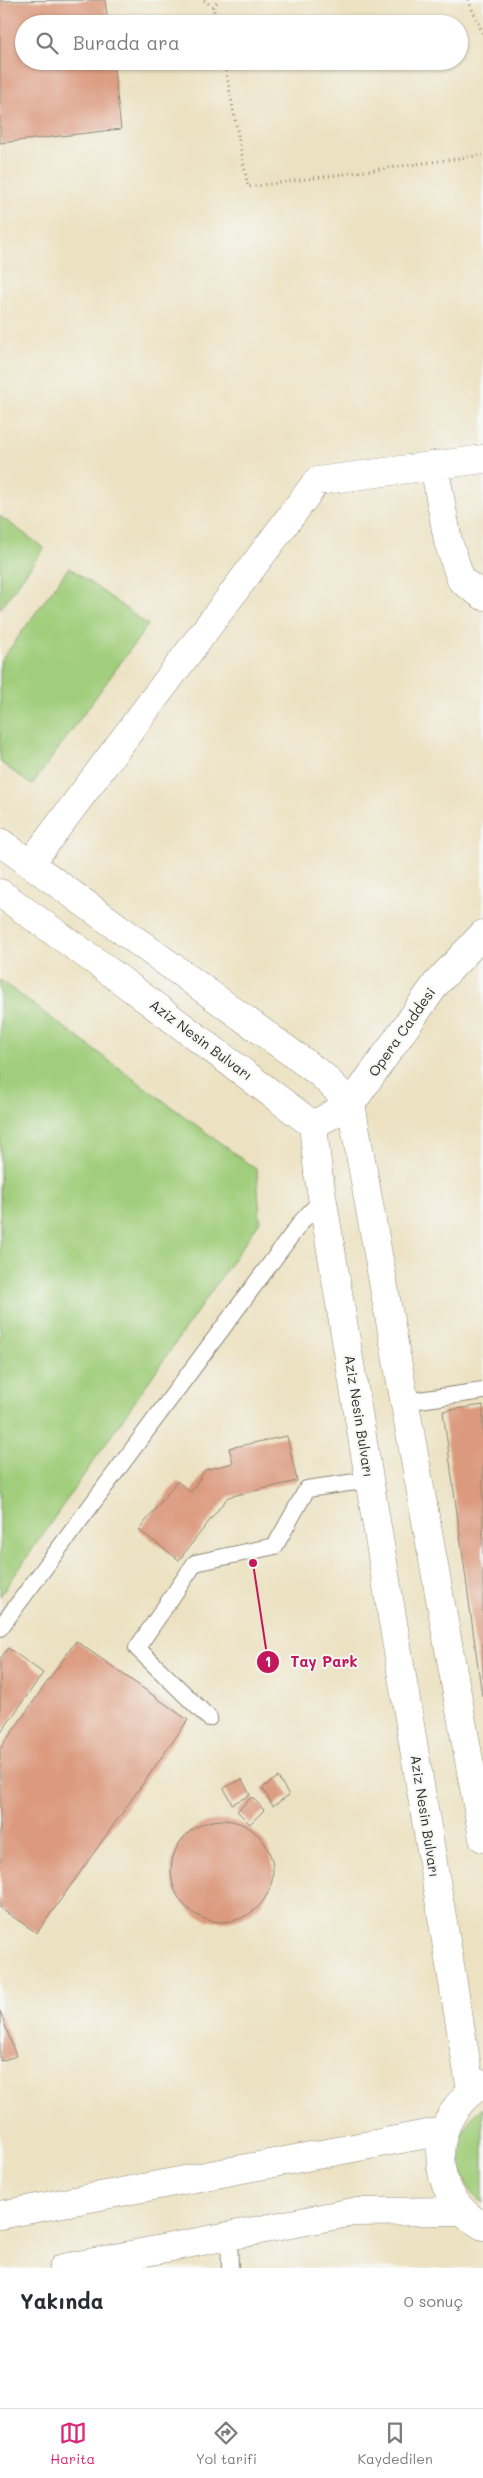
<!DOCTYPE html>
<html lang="tr">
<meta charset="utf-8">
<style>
:root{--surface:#fff;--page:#f7f7f7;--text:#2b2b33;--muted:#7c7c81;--line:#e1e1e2;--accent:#db2777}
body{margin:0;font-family:Mali,sans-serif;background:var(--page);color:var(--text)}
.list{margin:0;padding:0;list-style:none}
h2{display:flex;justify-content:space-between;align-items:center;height:65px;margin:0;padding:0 20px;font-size:21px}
h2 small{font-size:16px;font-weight:400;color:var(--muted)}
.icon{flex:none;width:28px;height:28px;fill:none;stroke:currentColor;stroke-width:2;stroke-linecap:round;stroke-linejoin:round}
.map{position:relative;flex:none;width:483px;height:2268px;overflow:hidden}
.search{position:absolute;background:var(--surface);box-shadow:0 1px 4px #0004;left:15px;right:15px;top:15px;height:55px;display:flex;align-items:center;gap:12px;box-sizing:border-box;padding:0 18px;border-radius:28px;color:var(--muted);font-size:19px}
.sheet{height:140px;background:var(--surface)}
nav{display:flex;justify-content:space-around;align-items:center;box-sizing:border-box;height:70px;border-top:1px solid var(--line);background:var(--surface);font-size:14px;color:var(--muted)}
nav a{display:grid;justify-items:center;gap:2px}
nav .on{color:var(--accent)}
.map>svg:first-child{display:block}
.green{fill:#a1ce7c;stroke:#667c54}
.building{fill:#db997d}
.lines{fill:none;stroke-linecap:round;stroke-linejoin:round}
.service-casing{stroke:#8c8676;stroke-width:18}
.minor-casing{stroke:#8c8676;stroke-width:29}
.tertiary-casing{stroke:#8c8676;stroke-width:29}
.path{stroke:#8c8676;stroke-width:3;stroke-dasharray:1 4;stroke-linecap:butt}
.service{stroke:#fff;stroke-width:16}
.minor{stroke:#fff;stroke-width:28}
.tertiary{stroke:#fff;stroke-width:28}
.labels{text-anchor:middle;stroke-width:4;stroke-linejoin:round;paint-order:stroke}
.street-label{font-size:14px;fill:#2b2b2b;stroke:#f6f6f2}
.leader{fill:none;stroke:#c2185b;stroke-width:2}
.callout-dot{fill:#c2185b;stroke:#f6f6f2;stroke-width:2}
.mark-label{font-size:15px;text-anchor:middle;font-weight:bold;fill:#fff}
.callout-label{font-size:15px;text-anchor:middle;font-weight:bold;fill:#c2185b;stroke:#f6f6f2;stroke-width:4;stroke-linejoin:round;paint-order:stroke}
</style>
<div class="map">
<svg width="483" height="2268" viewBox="0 0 483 2268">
<rect width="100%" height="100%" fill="#f6f6f2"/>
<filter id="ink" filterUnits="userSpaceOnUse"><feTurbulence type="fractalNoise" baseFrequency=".02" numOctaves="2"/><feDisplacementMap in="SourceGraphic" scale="10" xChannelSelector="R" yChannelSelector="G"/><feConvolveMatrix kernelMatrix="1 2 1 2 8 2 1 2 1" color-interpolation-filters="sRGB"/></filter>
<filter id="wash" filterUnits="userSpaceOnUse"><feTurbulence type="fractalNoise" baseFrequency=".0096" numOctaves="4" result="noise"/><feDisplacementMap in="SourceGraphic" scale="20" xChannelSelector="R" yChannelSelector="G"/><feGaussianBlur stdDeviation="1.12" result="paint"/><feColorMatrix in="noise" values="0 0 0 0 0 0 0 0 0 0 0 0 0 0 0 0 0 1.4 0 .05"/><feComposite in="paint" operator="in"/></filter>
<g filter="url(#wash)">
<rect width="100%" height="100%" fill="#ece2c2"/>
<path class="green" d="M0,516L44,548L0,609Z
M69,567L148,625L32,785L0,762V662Z
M0,980L257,1170L260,1221L0,1596Z
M483,2108V2203C453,2181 449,2129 483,2108Z"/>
<g id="blocks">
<path class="building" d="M105,0L108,24H24V61H113L121,129L0,143V1Z
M483,1405V1696H482L443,1411Z
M287,1436L297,1481L228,1497L179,1560L139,1530L177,1481L191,1492L205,1470L233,1463L229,1448Z
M76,1641L188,1720L37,1933L0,1908V1749Z
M8,1648L43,1673L0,1734V1659Z
M278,1777L289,1795L273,1806L262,1788Z
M242,1779L250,1795L232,1804L224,1788Z
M252,1797L264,1810L250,1824L237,1811Z
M171 1871a51 51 0 1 1 102 0a51 51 0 1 1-102 0Z
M0,2011L16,2056L0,2061Z"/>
</g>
</g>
<g filter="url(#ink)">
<use href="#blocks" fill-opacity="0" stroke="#8c8676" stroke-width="1"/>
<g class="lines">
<defs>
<path id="service" d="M405,1402L483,1391
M0,1628L302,1221L323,1198
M209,1718L137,1648L195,1563L275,1546L307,1489L369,1480
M229,2236L230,2268"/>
<path id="minor" d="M434,465L448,541L461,580L483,596
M30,864L317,481L483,459
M322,1075L351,1104L436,984L483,934
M313,1125L351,1104L483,1838
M318,1172L471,2091
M483,2084C427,2116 425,2194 483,2226
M0,2215L443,2131
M63,2268L353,2212L462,2211"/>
<path id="tertiary" d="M0,842L322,1075
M0,893L102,966L313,1125L318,1172"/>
</defs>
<use href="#service" class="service-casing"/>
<use href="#minor" class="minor-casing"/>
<use href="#tertiary" class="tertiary-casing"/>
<path class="path" d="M204,0L213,7L217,24
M468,0L483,34
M213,7L219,0
M224,61L248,187L483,155"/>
<use href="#service" class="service"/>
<use href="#minor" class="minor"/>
<use href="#tertiary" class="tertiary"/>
</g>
</g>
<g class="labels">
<g class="street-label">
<text transform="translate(402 1032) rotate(-55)" y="5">Opera Caddesi</text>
<text transform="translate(201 1040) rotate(37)" y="5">Aziz Nesin Bulvarı</text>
<text transform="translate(359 1416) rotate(81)" y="5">Aziz Nesin Bulvarı</text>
<text transform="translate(425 1816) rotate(81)" y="5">Aziz Nesin Bulvarı</text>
</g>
</g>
<path class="leader" d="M253 1563L268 1662"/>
<g class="callout-dot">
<circle cx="253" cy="1563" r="5"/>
<circle cx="268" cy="1662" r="12"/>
</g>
<g class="mark-label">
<text x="268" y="1667">1</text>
</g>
<g class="callout-label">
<text x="324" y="1667">Tay Park</text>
</g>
</svg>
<div class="search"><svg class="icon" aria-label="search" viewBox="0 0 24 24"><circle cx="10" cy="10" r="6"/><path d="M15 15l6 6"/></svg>Burada ara</div>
</div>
<section class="sheet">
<h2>Yakında<small>0 sonuç</small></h2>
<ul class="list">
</ul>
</section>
<nav>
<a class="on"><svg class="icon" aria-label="map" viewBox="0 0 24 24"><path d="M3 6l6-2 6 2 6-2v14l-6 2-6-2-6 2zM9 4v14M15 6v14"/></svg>Harita</a>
<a><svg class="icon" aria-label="directions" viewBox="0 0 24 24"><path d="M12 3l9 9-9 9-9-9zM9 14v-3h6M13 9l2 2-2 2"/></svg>Yol tarifi</a>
<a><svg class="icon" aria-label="saved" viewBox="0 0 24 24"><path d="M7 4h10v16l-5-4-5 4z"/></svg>Kaydedilen</a>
</nav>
